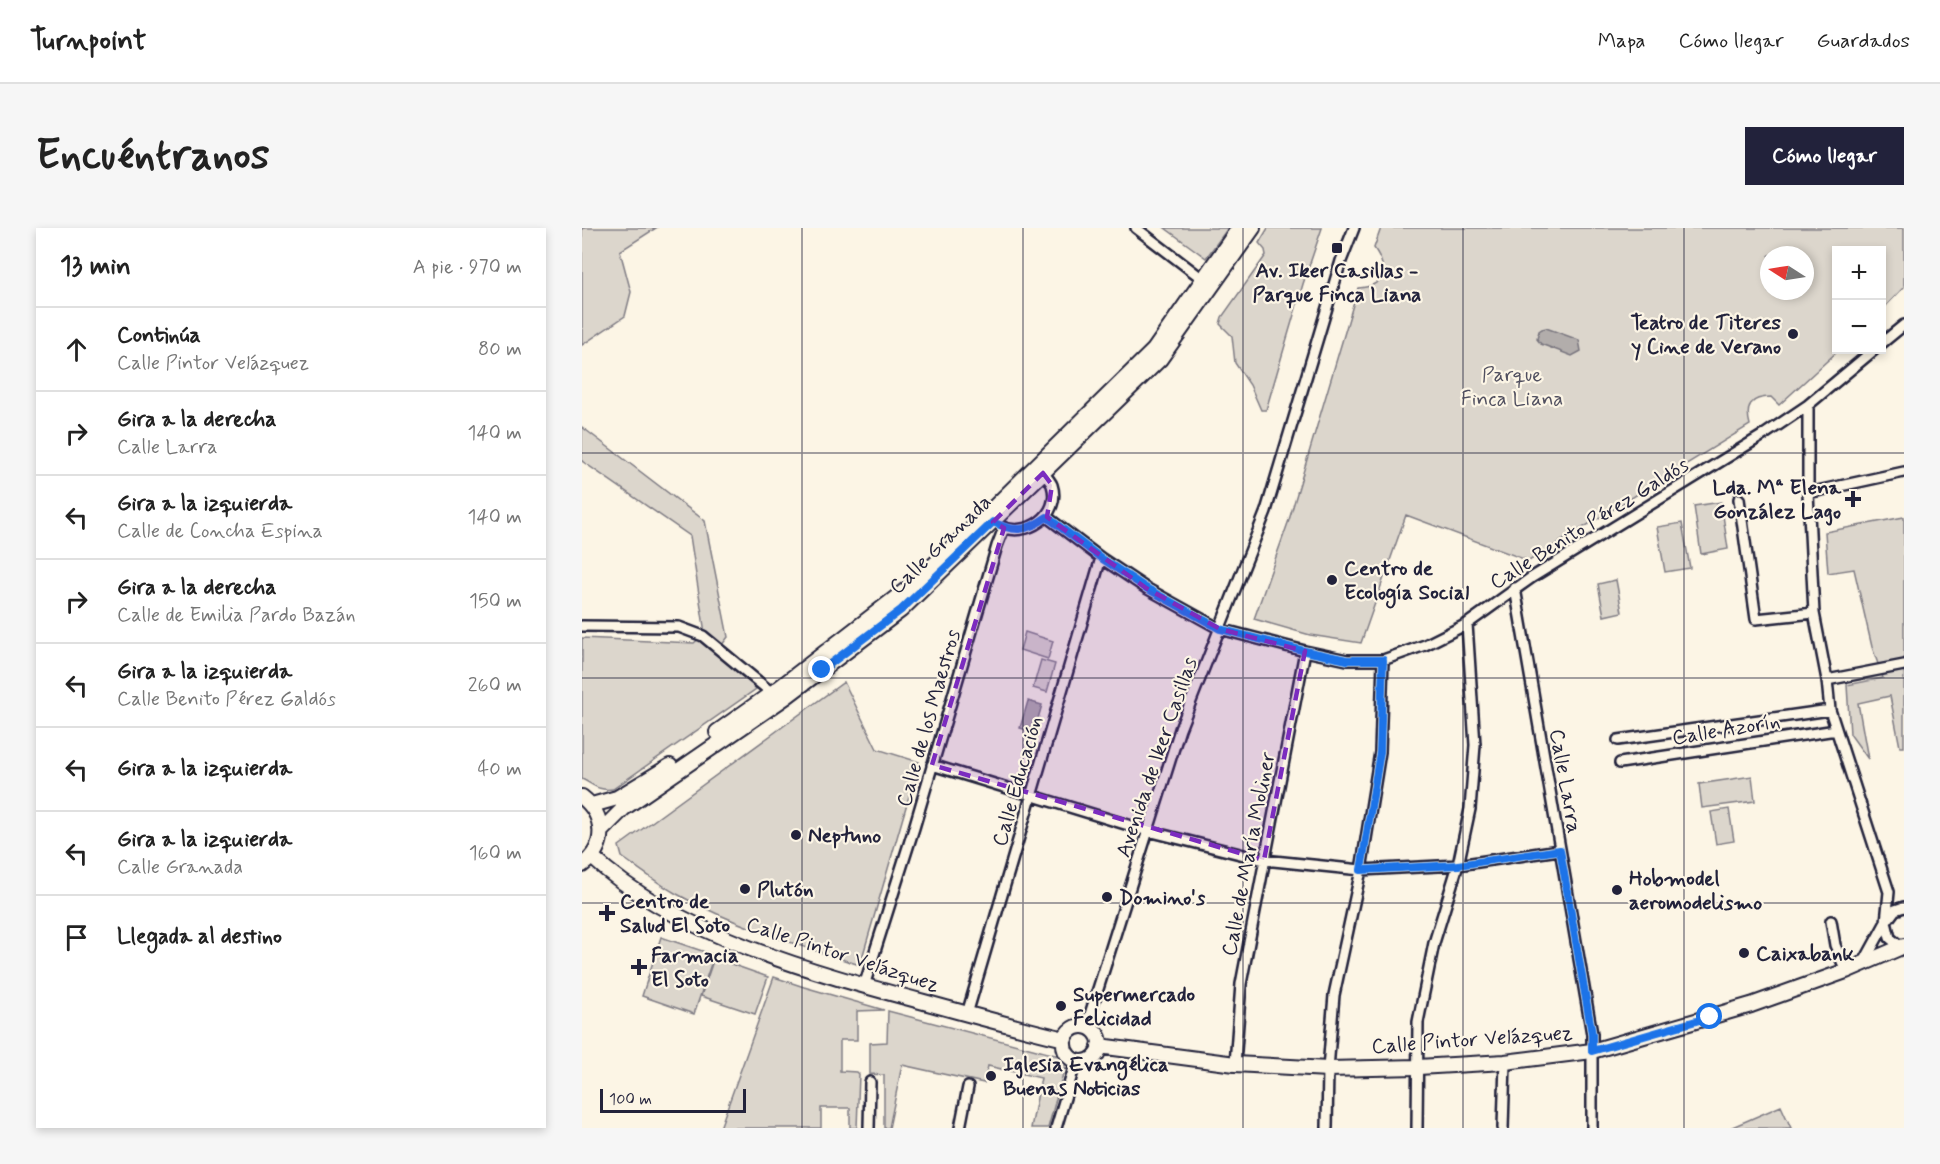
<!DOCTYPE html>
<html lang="es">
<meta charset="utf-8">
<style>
:root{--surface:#fff;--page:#f6f6f6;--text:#222;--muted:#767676;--line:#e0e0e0;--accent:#22223b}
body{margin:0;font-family:Mynerve,sans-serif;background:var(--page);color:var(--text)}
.controls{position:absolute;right:18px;top:18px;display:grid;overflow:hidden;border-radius:0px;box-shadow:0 3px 9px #0003}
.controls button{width:54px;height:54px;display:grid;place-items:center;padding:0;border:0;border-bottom:2px solid var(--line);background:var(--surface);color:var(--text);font:30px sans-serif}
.compass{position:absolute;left:1178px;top:18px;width:54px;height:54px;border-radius:50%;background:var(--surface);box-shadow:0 3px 9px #0003;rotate:282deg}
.scale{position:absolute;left:18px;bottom:15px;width:146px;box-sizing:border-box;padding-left:6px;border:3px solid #22223b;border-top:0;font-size:16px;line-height:21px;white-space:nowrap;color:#22223b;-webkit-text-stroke:4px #fcf5e5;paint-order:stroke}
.stop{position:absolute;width:18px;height:18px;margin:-14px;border:4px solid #1a73e8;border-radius:50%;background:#fff}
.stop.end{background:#1a73e8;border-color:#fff;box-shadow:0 2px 6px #0008}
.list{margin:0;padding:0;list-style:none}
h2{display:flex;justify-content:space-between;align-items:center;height:78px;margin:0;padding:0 24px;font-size:26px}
h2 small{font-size:20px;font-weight:400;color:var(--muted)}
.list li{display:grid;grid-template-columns:39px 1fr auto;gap:18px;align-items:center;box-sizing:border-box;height:84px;padding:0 24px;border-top:2px solid var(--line)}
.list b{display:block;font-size:22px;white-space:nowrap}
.list p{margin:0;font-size:20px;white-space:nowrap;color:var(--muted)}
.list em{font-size:20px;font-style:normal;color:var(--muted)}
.icon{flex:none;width:33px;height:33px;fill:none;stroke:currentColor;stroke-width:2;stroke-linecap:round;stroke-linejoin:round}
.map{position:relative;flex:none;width:1322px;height:900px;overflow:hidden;border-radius:0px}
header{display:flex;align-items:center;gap:36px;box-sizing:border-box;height:84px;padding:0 30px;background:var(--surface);border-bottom:2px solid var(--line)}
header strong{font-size:28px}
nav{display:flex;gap:33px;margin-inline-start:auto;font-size:21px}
.intro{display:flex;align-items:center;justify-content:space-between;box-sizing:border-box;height:144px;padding:0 36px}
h1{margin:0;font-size:42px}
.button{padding:15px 27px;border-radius:0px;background:var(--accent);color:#fff;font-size:21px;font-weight:700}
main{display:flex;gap:36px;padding:0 36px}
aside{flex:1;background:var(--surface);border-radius:0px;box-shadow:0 3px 9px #0003}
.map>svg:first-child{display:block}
.green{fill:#dcd6cc;stroke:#7f7c84;stroke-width:1.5;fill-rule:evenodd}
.water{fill:#b2adab;stroke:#78757e;stroke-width:1.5}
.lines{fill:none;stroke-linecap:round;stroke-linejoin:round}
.street-casing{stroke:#22223b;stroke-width:14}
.secondary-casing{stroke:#22223b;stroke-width:18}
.street{stroke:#fcf5e5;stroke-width:9}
.secondary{stroke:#fcf5e5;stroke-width:14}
.route{stroke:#1a73e8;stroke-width:8}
.marked{fill:#7b2cbf;fill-opacity:0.2;stroke:#7b2cbf;stroke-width:4.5;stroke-dasharray:12 8;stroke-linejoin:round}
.grid{fill:none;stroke:#22223b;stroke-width:1.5;stroke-opacity:0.55}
.poi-dot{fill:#22223b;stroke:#fcf5e5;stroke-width:2}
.labels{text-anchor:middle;stroke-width:4.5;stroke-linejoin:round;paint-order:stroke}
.poi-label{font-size:21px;font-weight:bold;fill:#22223b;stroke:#fcf5e5;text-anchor:start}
.park-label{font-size:21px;fill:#504f5f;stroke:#fcf5e5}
.street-label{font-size:21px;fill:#22223b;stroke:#fcf5e5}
</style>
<header>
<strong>Turnpoint</strong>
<nav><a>Mapa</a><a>Cómo llegar</a><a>Guardados</a></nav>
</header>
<div class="intro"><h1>Encuéntranos</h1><a class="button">Cómo llegar</a></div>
<main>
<aside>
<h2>13 min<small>A pie · 970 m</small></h2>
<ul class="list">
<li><svg class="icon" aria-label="ahead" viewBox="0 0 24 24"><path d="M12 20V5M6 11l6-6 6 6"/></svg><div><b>Continúa</b><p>Calle Pintor Velázquez</p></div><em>80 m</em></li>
<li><svg class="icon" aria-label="right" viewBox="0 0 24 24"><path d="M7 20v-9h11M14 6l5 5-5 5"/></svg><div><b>Gira a la derecha</b><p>Calle Larra</p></div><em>140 m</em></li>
<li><svg class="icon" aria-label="left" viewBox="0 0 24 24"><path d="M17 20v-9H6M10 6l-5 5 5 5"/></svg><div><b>Gira a la izquierda</b><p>Calle de Concha Espina</p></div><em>140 m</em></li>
<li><svg class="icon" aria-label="right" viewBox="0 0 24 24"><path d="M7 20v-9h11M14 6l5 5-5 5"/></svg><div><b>Gira a la derecha</b><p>Calle de Emilia Pardo Bazán</p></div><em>150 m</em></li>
<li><svg class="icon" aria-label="left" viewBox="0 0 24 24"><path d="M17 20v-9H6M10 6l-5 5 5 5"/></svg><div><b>Gira a la izquierda</b><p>Calle Benito Pérez Galdós</p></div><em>260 m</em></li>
<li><svg class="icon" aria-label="left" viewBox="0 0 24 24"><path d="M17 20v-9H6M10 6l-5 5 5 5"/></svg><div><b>Gira a la izquierda</b></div><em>40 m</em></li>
<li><svg class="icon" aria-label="left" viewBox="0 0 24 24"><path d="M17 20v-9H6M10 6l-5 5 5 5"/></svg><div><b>Gira a la izquierda</b><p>Calle Granada</p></div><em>160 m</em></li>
<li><svg class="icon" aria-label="arrive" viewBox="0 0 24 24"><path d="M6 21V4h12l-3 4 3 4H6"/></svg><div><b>Llegada al destino</b></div></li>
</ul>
</aside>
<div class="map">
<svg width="1322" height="900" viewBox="0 0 1322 900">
<rect width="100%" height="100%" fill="#fcf5e5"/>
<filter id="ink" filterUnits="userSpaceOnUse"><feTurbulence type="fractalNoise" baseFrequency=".0167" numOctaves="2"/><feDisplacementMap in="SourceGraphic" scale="12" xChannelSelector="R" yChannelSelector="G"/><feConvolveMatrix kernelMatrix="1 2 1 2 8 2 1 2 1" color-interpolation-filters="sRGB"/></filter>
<g filter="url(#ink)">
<path class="green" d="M0,0H74L38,23L49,64L43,88L0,117Z
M583,0H646L624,30Z
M686,0H740L721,56L684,182H679L668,157L653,135L650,108L638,96L640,89L684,27L683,22L677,15Z
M799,0H1322V59L1300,82V22H1254V122H1257L1197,177L1189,169C1168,169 1163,178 1168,197L947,333L824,287L779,415L728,407L672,391L707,292L776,60C805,58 806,40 792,20ZM1187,27H1223V63H1187Z
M0,199L123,293L146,409L139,418L174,461L31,561C16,563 12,557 0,551V410L112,415L123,405L108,308L0,233Z
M1139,274L1146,321L1119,326L1112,278Z
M1322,289V519H1318L1308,468L1276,475L1286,531L1268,506L1265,457L1301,450L1290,419L1272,341L1246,345L1243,304Z
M1100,295L1108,340L1083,344L1075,299Z
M1034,352L1040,384L1022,388L1016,356Z
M443,404L471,413L466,431L438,422Z
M459,432L473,436L465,464L451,460Z
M262,454L295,521L337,534L278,737C215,717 151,697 93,665C75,655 57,641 40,629L37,618Z
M1170,548L1173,573L1120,580L1117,556Z
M1147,581L1152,613L1134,616L1129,584Z
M79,709L132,727L112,786L60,768Z
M132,730L186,749L173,786L119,768Z
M192,749L222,759L302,782L275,783V812H258V843L275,844L277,846L275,900H268V880H239V900H138Z
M306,783L477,828L484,835L466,900H449L459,850L406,838L402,855L320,837L307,900H302V847L288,846V815L305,814Z
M1199,878L1209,900H1148Z"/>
<path class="water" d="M964,100L997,112L999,123L990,128L959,116L955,111L957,103L960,101Z
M446,473L460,477L452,504L438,500Z"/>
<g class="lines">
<defs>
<path id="street" d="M554,0L622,52
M1300,115L1322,97
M1226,177V265L1232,385L1245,452L1248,482L1307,664L1304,694L1281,736
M1226,265L1322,244
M1157,271L1174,391L1232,385
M465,289L519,330L564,360L638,401L723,423L765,432H801L843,417L885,396L949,350L1183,206L1226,177L1292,122
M418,298C444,311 480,287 470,257C468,252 462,246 458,241
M933,360L1010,806V900
M0,398L97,399L121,408L190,465
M1245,452L1322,437
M1036,512L1248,482
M1038,535L1254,502
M350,537L566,603L682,632L779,642L876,637L977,622
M1249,693L1253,717L1264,743
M1319,719L1308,710L1304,694L1313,682L1322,679
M282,758L332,600L415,318L422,300
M385,786L519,330
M504,799L598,501L684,283L759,33L772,0
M653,836L659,756L723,423
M287,900L288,854
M378,900L386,859
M474,900L494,833
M745,900L746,841L752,767L779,642L798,524L801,432
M835,900L836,794L852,715L876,637L888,581L893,517L885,396
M921,900L923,834"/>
<path id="secondary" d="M135,504L197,460L329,358L388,303L572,122L657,0
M0,569C23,587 26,619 0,637
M10,577L35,570L88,538
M19,603L42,580L205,468L319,382L578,131L671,0
M10,629C94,707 233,745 342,774C389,787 436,800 483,811
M482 816a18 18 0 1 1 36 0a18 18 0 1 1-36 0Z
M517,818L653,836L746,841L836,839L923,834L1010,823L1169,777L1264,743L1322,718"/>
</defs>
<use href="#street" class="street-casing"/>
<use href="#secondary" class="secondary-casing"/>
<use href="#street" class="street"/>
<use href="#secondary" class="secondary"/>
</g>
</g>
<g class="lines" filter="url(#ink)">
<path class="route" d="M240,442L319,382L411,294C433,305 445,303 465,289L519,330L564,360L638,401L723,423L765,432H801L798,524L779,642L876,637L978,622L1010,806V823L1128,789"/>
</g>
<path class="marked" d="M461,245L470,257L465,289L564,360L638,401L723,423L682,632L350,537L422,300L411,294Z"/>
<path class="grid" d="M220,0V900M441,0V900M661,0V900M881,0V900M1102,0V900M0,225H1322M0,450H1322M0,675H1322"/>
<g class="poi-dot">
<rect x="749" y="14" width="12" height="12" rx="3"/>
<circle cx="1211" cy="106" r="6"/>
<path d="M1268 262h6v6h6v6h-6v6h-6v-6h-6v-6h6z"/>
<circle cx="750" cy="352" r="6"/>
<circle cx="214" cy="607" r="6"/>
<circle cx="163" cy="661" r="6"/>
<circle cx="1035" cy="662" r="6"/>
<circle cx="525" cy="669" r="6"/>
<path d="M22 676h6v6h6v6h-6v6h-6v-6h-6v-6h6z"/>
<circle cx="1162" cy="725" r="6"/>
<path d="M54 730h6v6h6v6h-6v6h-6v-6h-6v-6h6z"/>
<circle cx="479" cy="778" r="6"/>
<circle cx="409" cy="848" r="6"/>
</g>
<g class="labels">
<g class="poi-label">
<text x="755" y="49" text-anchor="middle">Av. Iker Casillas -<tspan x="755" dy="24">Parque Finca Liana</tspan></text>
<text x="1199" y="101" text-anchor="end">Teatro de Titeres<tspan x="1199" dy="24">y Cine de Verano</tspan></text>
<text x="1259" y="266" text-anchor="end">Lda. Mª Elena<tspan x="1259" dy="24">González Lago</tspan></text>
<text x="762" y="347">Centro de<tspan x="762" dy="24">Ecología Social</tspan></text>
<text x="226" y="614">Neptuno</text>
<text x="1047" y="657">Hobmodel<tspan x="1047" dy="24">aeromodelismo</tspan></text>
<text x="175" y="668">Plutón</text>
<text x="537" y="676">Domino's</text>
<text x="38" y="680">Centro de<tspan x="38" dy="24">Salud El Soto</tspan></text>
<text x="1174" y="732">Caixabank</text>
<text x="69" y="734">Farmacia<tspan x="69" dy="24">El Soto</tspan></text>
<text x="491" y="773">Supermercado<tspan x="491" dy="24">Felicidad</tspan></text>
<text x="421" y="843">Iglesia Evangélica<tspan x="421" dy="24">Buenas Noticias</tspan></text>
</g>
<g class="park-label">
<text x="930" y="153">Parque<tspan x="930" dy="24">Finca Liana</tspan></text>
</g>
<g class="street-label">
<text transform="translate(1007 295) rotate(-32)" y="7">Calle Benito Pérez Galdós</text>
<text transform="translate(358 316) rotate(-44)" y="7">Calle Granada</text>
<text transform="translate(346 490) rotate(-74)" y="7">Calle de los Maestros</text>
<text transform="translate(1144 501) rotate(-9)" y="7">Calle Azorín</text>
<text transform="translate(574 529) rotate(-71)" y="7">Avenida de Iker Casillas</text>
<text transform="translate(435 553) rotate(-74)" y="7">Calle Educación</text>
<text transform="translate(984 553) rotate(80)" y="7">Calle Larra</text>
<text transform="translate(666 626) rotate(-79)" y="7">Calle de María Moliner</text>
<text transform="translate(261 726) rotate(18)" y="7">Calle Pintor Velázquez</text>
<text transform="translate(890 811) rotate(-4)" y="7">Calle Pintor Velázquez</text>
</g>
</g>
</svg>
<div class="controls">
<button>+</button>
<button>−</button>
</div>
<svg class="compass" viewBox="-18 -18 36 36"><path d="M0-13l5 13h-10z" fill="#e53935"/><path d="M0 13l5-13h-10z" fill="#767676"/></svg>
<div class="scale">100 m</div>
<div class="stop" style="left:1128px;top:789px"></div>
<div class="stop end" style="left:240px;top:442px"></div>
</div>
</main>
